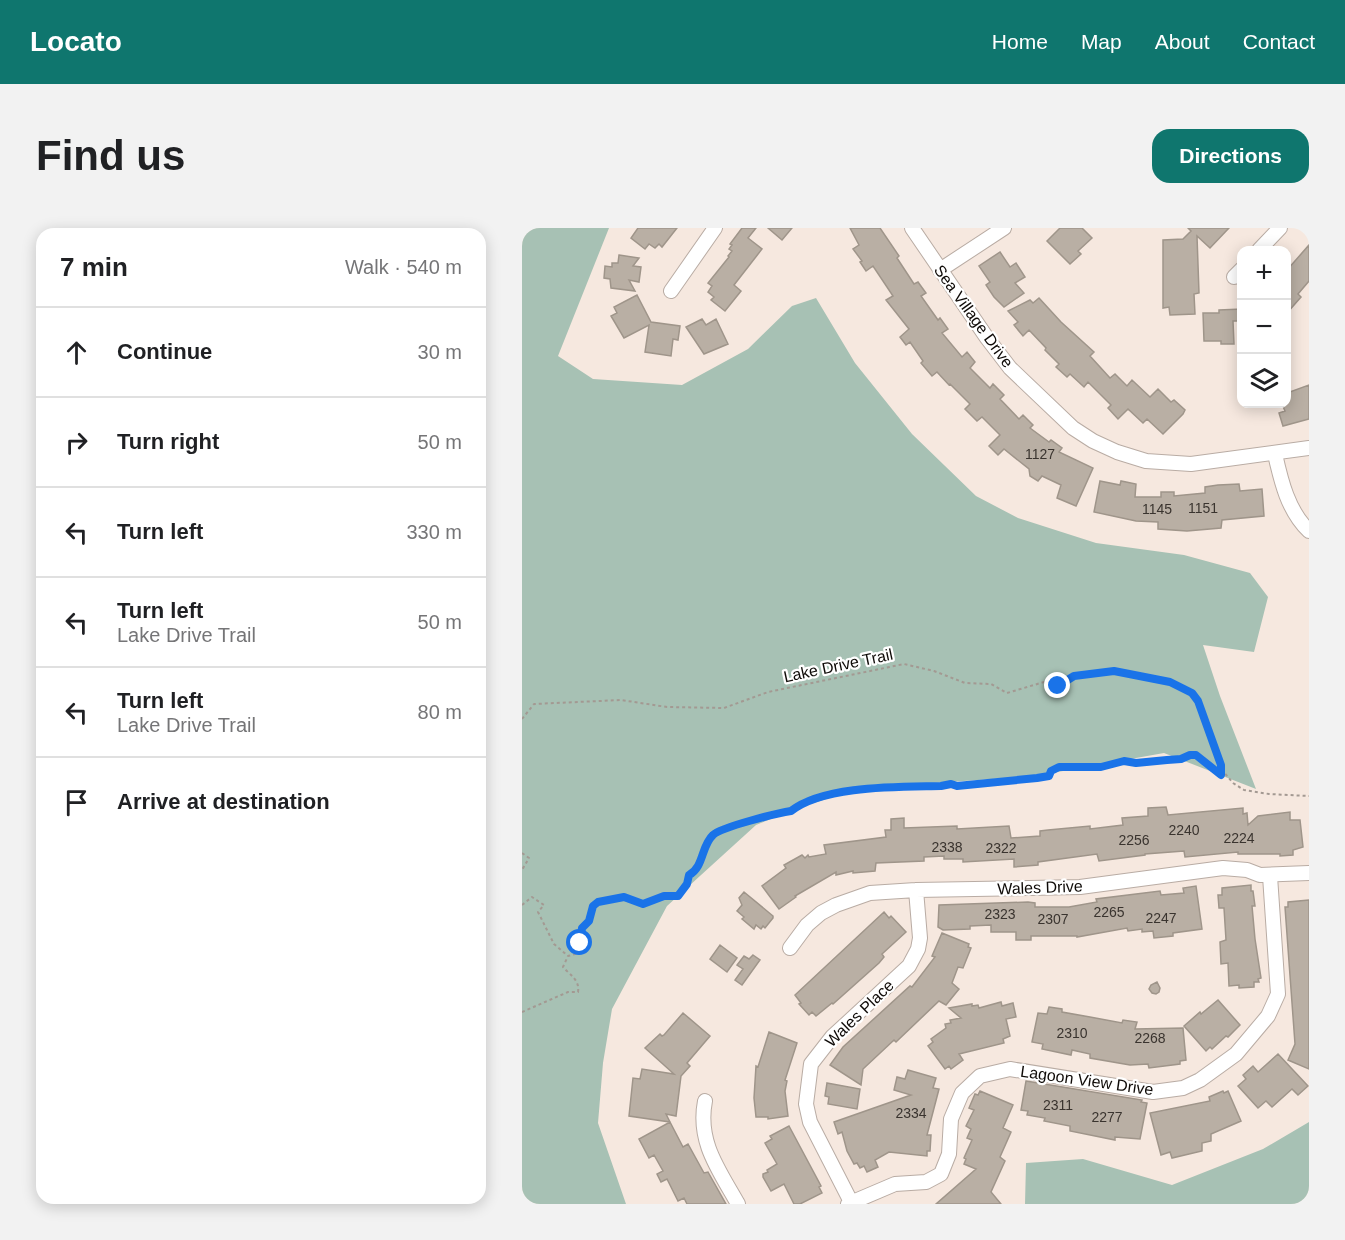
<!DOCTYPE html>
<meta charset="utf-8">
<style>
:root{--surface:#fff;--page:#f2f2f2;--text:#202124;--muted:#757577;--line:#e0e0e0;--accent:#0f766e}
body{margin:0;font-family:Helvetica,sans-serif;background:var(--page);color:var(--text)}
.controls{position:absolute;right:18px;top:18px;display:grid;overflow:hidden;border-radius:12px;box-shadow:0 3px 15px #0003}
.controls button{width:54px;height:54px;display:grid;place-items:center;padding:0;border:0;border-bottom:2px solid var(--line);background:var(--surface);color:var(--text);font:30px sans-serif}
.stop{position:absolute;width:18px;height:18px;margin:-14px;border:4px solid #1a73e8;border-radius:50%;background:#fff}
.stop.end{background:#1a73e8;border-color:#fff;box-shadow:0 2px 6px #0008}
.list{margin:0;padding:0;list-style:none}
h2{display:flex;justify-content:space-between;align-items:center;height:78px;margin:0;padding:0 24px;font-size:26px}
h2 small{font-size:20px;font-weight:400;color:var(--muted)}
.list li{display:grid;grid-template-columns:39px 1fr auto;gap:18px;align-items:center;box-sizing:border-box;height:90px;padding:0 24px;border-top:2px solid var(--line)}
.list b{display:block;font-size:22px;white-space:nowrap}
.list p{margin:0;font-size:20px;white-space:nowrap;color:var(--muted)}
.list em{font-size:20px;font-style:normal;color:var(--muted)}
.icon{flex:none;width:33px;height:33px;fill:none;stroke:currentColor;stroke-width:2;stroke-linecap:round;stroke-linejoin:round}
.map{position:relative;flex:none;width:787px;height:976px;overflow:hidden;border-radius:18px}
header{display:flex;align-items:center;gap:36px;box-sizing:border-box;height:84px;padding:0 30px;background:var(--accent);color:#fff}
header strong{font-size:28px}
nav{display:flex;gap:33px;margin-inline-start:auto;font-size:21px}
.intro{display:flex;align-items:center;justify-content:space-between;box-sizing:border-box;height:144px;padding:0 36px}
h1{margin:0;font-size:42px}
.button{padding:15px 27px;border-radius:18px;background:var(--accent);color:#fff;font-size:21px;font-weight:700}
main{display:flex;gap:36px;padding:0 36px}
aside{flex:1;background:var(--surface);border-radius:18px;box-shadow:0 3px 15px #0003}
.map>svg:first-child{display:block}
.green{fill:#a7c1b4}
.building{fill:#b9afa4;stroke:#9f958a;stroke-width:1.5}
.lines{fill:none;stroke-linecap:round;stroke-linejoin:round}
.minor-casing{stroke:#b9aca4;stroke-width:16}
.path{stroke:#a39992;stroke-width:2;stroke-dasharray:3 3;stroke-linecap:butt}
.minor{stroke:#fff;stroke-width:14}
.route{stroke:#1a73e8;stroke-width:8}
.labels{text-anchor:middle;stroke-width:4.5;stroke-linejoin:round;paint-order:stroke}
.number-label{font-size:14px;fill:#3a342f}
.street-label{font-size:16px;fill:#0f0b08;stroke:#fff}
</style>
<header>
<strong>Locato</strong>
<nav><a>Home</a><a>Map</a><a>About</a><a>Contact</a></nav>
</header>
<div class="intro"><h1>Find us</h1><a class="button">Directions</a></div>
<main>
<aside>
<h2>7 min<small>Walk · 540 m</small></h2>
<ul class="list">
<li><svg class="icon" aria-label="ahead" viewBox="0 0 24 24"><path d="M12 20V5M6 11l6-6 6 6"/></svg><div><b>Continue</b></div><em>30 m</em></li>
<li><svg class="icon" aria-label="right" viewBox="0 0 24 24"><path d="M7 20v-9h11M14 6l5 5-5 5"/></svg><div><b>Turn right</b></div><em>50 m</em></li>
<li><svg class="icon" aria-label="left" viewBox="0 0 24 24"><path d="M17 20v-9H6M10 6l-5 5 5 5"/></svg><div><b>Turn left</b></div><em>330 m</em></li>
<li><svg class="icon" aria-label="left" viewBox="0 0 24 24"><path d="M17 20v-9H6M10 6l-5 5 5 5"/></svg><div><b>Turn left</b><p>Lake Drive Trail</p></div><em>50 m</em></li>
<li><svg class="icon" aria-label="left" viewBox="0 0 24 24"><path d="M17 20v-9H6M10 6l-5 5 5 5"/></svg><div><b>Turn left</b><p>Lake Drive Trail</p></div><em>80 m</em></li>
<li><svg class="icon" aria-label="arrive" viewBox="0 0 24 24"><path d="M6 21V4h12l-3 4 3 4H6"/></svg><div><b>Arrive at destination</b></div></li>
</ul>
</aside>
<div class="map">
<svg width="787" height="976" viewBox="0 0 787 976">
<rect width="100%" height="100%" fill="#f6e8df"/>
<path class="green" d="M4,0H87L36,128L71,151L160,157L226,121L270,78L294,70L333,135L390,206L454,268L496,290L574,315L662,327L728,345L746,369L732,424L681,417L698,468L734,561L642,525L513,548L339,560L279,579L234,597L145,678L90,781L81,835L76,895L104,976H0V12Z
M787,894V976H503L504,935L561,931L650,957L741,921Z"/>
<path class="building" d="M116,0H155L140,19L137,16L133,20L127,16L123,21L109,10Z
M220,0H234L226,10L240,21L212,57L219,63L203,83L189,72L192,69L186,64L190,58L186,55L207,29L206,28L210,23L207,21L210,17L208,16Z
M246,0H270L260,12Z
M328,0H358L377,28L375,30L392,56L396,54L404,65L399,68L416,92L418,90L426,101L420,105L440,129L445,124L453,134L448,140L468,160L471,156L482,167L478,171L497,191L501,187L511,197L508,200L527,214L529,212L540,220L537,224L571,240L554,278L535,270L539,257L520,248L516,253L508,248L507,241L482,221L476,227L467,218L478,207L460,189L455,193L443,181L448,176L428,156L427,157L415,144L410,148L399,135L401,133L388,114L384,117L378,109L387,101L364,72L371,68L351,38L344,43L338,34L340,33L331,21L337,17Z
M538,0H560L570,10L556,23L559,26L548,36L525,13Z
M666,0H707L688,20L675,8L677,65L672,66L673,86L648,87L647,79L641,80V12L661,11L669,3Z
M787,17V53L776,66L779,69L765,85V42Z
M478,24L488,39L494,35L503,49L493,55L502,65L482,79L472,69L464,57L468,54L457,38Z
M97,27L117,30L111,38L119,39L117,54L107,52L113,63L89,60L88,51L82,50L83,38L90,39V35H96Z
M115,67L129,94L158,98L156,112L151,111L149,128L123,124L127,97L102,110L89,88L95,85L92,79Z
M517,70L539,94L572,124L568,128L588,150L593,146L605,158L610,152L628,169L636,161L649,174L652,172L663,182L661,186L641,206L625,191L621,195L606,181L596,191L586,180L589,177L566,154L562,159L548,146L545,149L534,139L537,136L523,122L524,120L507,102L501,108L492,97L496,94L486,83L508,72L511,75Z
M720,81V93H711L712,116H699V113H682L681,85H697V82Z
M180,91L184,97L194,91L206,116L182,126L164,99Z
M787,157V191L761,198L757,185L763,183L760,176H765V165Z
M578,253L598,257L599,253L614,256L613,269H639V264H652V268L683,265V259L696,257L717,256L718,263L740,261L742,288L700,292L699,300L665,303L636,301V294L614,293L572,284Z
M644,579L646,587L721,580V586L725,585L726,597L736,588L768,584V592H778L781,619L771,622V627L758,628V626H716V624L663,629L662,623L623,626V627L577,633L575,626L516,634V637L492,639V631L441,634V631H422V628L402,629V633L354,635L353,643L331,645V643L314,647V644L273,668L274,669L257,681L240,658L264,640L262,637L280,627L283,630L286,627L287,629L304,626L302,617L364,609L363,602H369V591L382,590V600L435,598V601L487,598L489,610L518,608V603L526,602L568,598V601L601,597L600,590L626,588V580Z
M729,657V663H731L733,678H730L733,711L739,750L736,751L737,754H732V759L717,760V757L707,758L706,735L699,736L698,714L704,712L702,680H697L696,667H700V660Z
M674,658L680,701L651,705V708L632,710L631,703L620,704V701L606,703L605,700L555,709V708H509V712H494V704H469V697L448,698V701L421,702L416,699L417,677L506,674L513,675V679H547L575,674L574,671L638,663L639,667L662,665L661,660Z
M222,664L251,688V690L243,700L241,698L239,701L234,697L232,701L220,691L222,689L215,683L220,677L217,670Z
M787,672V841L766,832L773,816L763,679H766V674Z
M362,684L367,690L369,688L384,704L360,726L362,729L357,735L311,776L310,775L294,788L290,784L287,787L277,776L279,775L273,767Z
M420,705L447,716L446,719L449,720L441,740L436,739L430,755L437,761L424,777L417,773L374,814L372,812L341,841L339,857L308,837L321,819L388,758L390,759L413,729L410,728Z
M198,717L215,730L205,744L188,731Z
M231,727L238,732L220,757L213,752L221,741L215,737L222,728L227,731Z
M635,754L638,760L637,764L634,766L630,765L627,761L629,757Z
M696,772L718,797L706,809L704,808L690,821L688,819L684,823L662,798L678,784L679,786Z
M479,774L480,778L491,775L494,789L484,791L488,808L481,811L482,815L437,826L441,832L429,841L427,838L423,841L406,818L411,814L409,811L424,800L423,796L429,795L428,792L439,790L427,780L450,776V778L456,777L457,780Z
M527,779L540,781V784L568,789L600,795L601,792L615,794L613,801L661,800L664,832L658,833V836L627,840L626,836L608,837L568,830V826L550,822L549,827L520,821L521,816L510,814L516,785L525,786Z
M161,785L188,808L165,835L168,838L159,848L154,888L144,886L148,894L107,888L111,850L118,851L120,841L152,846L123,820L138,806L140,808L142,807Z
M247,804L275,815L263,852L265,853L263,863L266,888L246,891V889H234L232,870L234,838L236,839Z
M756,826L786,858L776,867L770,861L750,879L744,873L736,880L716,858L724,851L721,847L731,838L736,844Z
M386,842L414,850L411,860L417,861L405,907H409L408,923H405V928L367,924L353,932L356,939L345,944L342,938L338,940L335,935L332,936L325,923L320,904L316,906L312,894L389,867L372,862L375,849L383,851Z
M504,853L620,872L619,874L625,875L618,911L593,909V912L548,903V898L522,893L523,890L505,887L506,883L499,882Z
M305,855L338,861L335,881L306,876L307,869L303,868Z
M458,863L491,877L481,900L489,904L478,929L483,933L469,964L479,976H414L454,941L442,936L444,931L442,930L450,912L445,910L449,901L444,898L452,882L447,880L453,866L456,867Z
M701,863L702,865L706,863L719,893L689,906V913L680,915V923L650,930L648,924L639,927L628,885L688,873L687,869Z
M148,894L161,919L166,916L182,945L186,944L204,976H165L162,970L156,973L145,951L139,954L135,946L141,943L132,927L127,930L117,911Z
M267,898L299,958L297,959L300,965L278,976H272L262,956L249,963L241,949V946L246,944L245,942L255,936L243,915L250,911L248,908Z"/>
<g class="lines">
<defs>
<path id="minor" d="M390,0L465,110L488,140L551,200L571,213L595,224L624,233L669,236L787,220
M737,22L758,0
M418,42L482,0
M712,49L720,41
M149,63L193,0
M753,226C759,253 766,283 787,303
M268,720L285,697L299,685L314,677L348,665L394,662L558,659L701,640L725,642L738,647L787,645
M183,873C175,914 197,942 216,976
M329,974L288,894L284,876L289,836L310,809L387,738L396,721L398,710L394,662
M326,976L373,956L404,954L419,946L427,926L429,891L440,865L458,848L488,841L631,864L661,860L678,852L714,826L746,788L756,766L748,648"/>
</defs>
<use href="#minor" class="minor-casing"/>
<path class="path" d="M0,491L12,476L99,472L145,479L202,480L246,464L382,436L412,443L443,455L469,456L485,465L522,454L536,458L552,448L592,443L648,454L670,465L676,473L693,526L701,543L711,555L722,562L747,566L787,568
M0,625L7,630L0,642
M0,677L10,669L22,677L16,684L32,716L46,728
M0,784L46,764H56C58,752 48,747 41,739L46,728L57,725L60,700L67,693L71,678L76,674L102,669L121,676L142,668H156L165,656L167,647C182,639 179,618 191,607C199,600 256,585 269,583C302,557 377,559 419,558L429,556L434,558L515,550L527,547L529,543L537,539H579L602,533L614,535L645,533L659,531L668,527H674L699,547V541"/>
<use href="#minor" class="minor"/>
</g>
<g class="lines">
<path class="route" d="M58,715L60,700L67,693L71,678L76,674L102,669L121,676L142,668H156L165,656L167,647C182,639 179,618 191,607C199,599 256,585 269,583C302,557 377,559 419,558L429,556L435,558L515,550L527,548L529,543L537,539H579L602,533L614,535L645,532L659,531L668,527H674L699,547V537L676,473L670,465L648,454L592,443L552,448L536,458"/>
</g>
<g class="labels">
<g class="number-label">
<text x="518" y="231">1127</text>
<text x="681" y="285">1151</text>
<text x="635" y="286">1145</text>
<text x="662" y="607">2240</text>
<text x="717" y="615">2224</text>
<text x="612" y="617">2256</text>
<text x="425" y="624">2338</text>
<text x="479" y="625">2322</text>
<text x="587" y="689">2265</text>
<text x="478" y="691">2323</text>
<text x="639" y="695">2247</text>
<text x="531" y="696">2307</text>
<text x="550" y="810">2310</text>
<text x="628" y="815">2268</text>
<text x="536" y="882">2311</text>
<text x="389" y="890">2334</text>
<text x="585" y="894">2277</text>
</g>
<g class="street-label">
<text transform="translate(452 88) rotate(54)" y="6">Sea Village Drive</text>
<text transform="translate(316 437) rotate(-12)" y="6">Lake Drive Trail</text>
<text transform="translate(518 659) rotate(-2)" y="6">Wales Drive</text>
<text transform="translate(337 785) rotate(-44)" y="6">Wales Place</text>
<text transform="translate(565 852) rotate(8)" y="6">Lagoon View Drive</text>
</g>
</g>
</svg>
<div class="controls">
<button>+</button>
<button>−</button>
<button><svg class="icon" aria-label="layers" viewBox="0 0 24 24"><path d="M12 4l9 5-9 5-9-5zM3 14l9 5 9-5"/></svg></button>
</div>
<div class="stop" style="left:58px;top:715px"></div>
<div class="stop end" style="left:536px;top:458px"></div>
</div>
</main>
